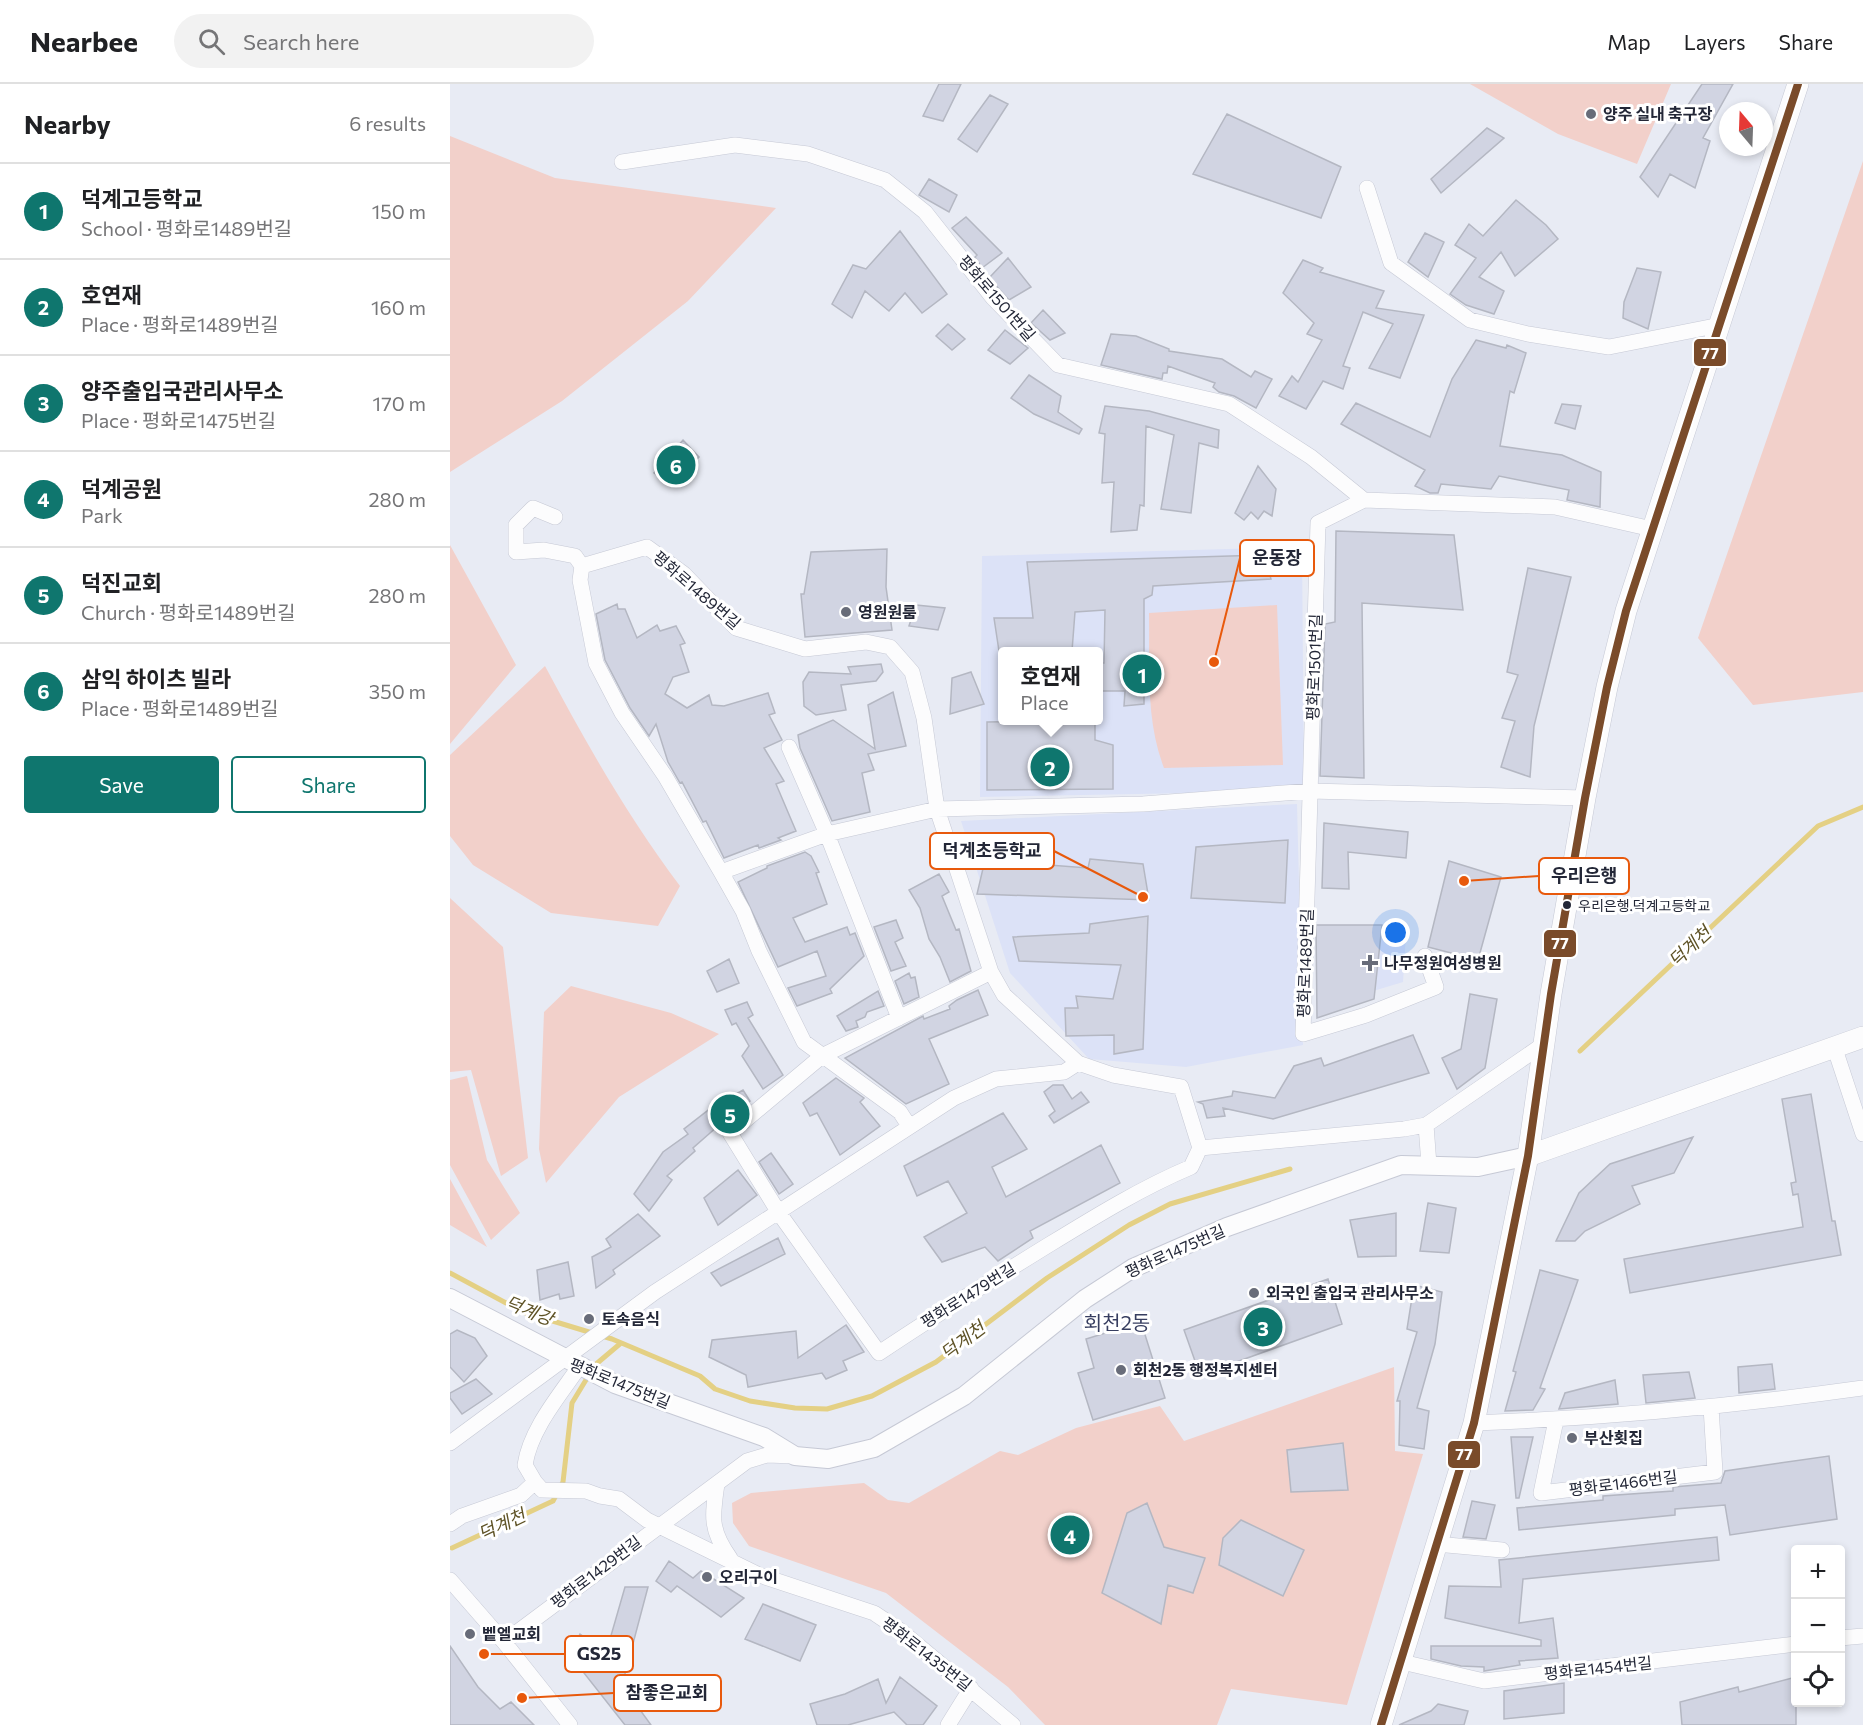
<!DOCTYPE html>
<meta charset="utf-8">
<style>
:root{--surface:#fff;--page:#f2f2f2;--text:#202124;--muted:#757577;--line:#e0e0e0;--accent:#0f766e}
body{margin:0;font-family:Commissioner,"Noto Sans KR",sans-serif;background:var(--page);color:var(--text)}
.controls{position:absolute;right:18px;bottom:18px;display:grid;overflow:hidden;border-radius:6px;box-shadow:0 3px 9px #0003}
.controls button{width:54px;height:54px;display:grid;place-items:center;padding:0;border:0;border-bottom:2px solid var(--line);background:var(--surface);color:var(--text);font:30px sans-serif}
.compass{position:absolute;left:1269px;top:18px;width:54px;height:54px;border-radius:50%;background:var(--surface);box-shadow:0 3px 9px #0003;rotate:341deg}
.you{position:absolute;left:946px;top:849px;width:21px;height:21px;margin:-15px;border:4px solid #fff;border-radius:50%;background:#1a73e8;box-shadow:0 0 0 9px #1a73e833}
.badge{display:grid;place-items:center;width:39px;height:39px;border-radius:50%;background:var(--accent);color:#fff;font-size:20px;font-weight:700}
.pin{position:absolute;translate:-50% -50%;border:3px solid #fff;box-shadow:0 2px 6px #0006}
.popup{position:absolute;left:548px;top:563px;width:105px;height:78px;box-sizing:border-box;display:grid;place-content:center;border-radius:6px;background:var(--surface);filter:drop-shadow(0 2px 4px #0005);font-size:20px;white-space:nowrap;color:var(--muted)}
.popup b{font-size:22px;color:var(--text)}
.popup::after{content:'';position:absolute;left:50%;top:100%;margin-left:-12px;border:12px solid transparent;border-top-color:var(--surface)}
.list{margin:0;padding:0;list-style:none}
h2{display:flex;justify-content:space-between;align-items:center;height:78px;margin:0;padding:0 24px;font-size:26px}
h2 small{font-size:20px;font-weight:400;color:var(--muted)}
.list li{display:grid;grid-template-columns:39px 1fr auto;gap:18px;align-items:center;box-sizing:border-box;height:96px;padding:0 24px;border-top:2px solid var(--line)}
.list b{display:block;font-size:22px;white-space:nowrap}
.list p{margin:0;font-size:20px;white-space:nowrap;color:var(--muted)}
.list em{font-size:20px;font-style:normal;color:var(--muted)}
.actions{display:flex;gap:12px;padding:18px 24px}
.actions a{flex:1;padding:14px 0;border:2px solid var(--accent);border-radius:6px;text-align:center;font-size:21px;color:var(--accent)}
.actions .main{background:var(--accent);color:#fff}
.icon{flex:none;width:33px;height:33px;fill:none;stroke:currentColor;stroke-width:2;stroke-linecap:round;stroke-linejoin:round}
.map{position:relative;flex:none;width:1413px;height:1641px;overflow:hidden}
header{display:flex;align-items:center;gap:36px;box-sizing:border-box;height:84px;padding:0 30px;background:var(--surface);border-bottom:2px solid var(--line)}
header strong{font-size:28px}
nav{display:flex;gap:33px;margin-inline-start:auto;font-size:21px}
.search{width:420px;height:54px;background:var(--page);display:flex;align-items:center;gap:15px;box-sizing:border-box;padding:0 21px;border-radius:33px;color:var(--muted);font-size:22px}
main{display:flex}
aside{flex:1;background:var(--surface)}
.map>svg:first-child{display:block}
.built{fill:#dce2f7;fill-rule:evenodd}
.green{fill:#f2d0ca}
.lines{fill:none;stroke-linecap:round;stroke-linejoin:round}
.stream{stroke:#e4d084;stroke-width:5}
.building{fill:#d1d4e2;stroke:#b4b7c2;stroke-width:1.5}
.minor-casing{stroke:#c6c9d5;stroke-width:16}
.tertiary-casing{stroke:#c6c9d5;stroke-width:20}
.secondary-casing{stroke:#c6c9d5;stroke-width:22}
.minor{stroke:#fcfcfd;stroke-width:15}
.tertiary{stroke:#fcfcfd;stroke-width:18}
.secondary{stroke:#fcfcfd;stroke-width:21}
.bus-1-casing{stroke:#fff;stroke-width:12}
.bus-1{stroke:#7a4b2a;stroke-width:8}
.poi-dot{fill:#686c79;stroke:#fff;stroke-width:2}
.bus-dot{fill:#232737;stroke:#fff;stroke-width:2}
.labels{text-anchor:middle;stroke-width:6;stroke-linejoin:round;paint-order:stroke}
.bus-label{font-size:14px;fill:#232737;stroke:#fff;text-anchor:start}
.poi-label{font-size:16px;font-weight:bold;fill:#232737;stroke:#fff;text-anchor:start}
.street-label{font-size:16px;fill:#232737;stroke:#fff}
.water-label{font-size:18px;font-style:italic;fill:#5e5225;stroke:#fff}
.quarter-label{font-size:20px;fill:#373e60;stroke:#fff}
.leader{fill:none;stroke:#e8590c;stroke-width:2}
.callout-dot{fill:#e8590c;stroke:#fff;stroke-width:2}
.callout{fill:#fff;stroke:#e8590c;stroke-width:2}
.callout-label{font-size:18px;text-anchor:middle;font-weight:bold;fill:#232737}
.line-badge{stroke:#fff;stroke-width:2}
.badge-label{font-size:16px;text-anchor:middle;font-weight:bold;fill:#fff}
</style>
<header>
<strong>Nearbee</strong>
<div class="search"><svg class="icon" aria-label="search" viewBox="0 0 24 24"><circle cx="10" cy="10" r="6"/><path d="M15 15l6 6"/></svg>Search here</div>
<nav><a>Map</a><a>Layers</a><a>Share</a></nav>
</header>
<main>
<aside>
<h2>Nearby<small>6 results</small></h2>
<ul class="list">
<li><span class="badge">1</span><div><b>덕계고등학교</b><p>School · 평화로1489번길</p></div><em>150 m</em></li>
<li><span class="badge">2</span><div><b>호연재</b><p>Place · 평화로1489번길</p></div><em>160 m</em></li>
<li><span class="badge">3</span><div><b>양주출입국관리사무소</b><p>Place · 평화로1475번길</p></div><em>170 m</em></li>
<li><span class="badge">4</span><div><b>덕계공원</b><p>Park</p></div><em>280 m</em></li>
<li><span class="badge">5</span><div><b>덕진교회</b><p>Church · 평화로1489번길</p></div><em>280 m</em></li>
<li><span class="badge">6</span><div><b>삼익 하이츠 빌라</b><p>Place · 평화로1489번길</p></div><em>350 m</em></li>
</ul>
<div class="actions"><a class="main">Save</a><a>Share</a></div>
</aside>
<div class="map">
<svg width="1413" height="1641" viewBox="0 0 1413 1641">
<rect width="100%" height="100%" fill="#e8ebf4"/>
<path class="built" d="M852,463L854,707L530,713L532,472ZM552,568H648V636H552Z
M847,720L853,961L736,983L639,975L560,889L511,737Z
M956,850L953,898L887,918V861Z"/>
<path class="green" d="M1020,0H1221L1187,80L1108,50Z
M0,52L105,94L326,124L238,217L112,317L0,388Z
M1413,77V608L1303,621L1248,554Z
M0,461L66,581L0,660Z
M827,521L833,681L714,684C695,635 700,581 699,529Z
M95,582C136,659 178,733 230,802L208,842L101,829L23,781L0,752V671Z
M0,814L53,863L78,1074L51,1092L21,986L0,988Z
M121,902L221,929L269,950L169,1013L96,1099L89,1065L94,928Z
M17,992L37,1076L70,1129L41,1156L0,1081V996Z
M0,1095L37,1163L0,1141Z
M944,1283L945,1367L973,1370L897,1621L781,1605L767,1641H595L558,1603L436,1509L299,1462L283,1439L282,1419L301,1409L414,1399L438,1416L459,1419L550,1367L568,1371L626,1344L710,1322L734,1357Z"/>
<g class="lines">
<path class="stream" d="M1130,967L1368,742L1413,723
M0,1189L73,1228L162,1255L250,1292L265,1305L300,1317L345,1324L377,1325L422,1312L486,1278L597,1194L679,1141L720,1120L840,1085
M2,1464L103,1417L113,1398L122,1319L145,1281L171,1259"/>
</g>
<path class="building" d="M489,0H511L493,37L473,32Z
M1252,0H1283L1253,54L1260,57L1245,104L1220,90L1208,113L1190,93Z
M540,11L558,20L527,68L508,55Z
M777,30L891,83L871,134L743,90Z
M1037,44L1054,54L991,109L981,95Z
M479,95L507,111L499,128L469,111Z
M1066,116L1096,141L1108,155L1065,192L1051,168L1029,193L1054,207L1044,230L1016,221L1000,210L1026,174L1005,161L1019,140L1033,152Z
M516,133L552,169L532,184L525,173L527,171L502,144Z
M450,147L497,210L472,229L455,209L439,227L415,207L402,234L382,220L403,181L416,185Z
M975,149L994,158L978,193L958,178Z
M558,174L581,203L559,216L539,194Z
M853,176L873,184L870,188L934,207L926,224L974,231L950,294L919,284L943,240L913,228L893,282L900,284L893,305L873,297L856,325L829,312L842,292L848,298L872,256L857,250L864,239L833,209Z
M1187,184L1211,188L1198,245L1173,234L1174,218Z
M593,226L615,249L600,256L581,239Z
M498,240L515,255L502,266L486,252Z
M555,246L578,264L560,280L538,266Z
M661,250L686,252L719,265V267L772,275L801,293L805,287L822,295L806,324L784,312L769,308L763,303L765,299L718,282L717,289H713L712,295L651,281Z
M1026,256L1056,264L1057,261L1076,269L1064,309L1060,307L1050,362L1112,371L1151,388L1150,423L1117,416L1119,406L1049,392L1041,405L991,400L988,409H980L965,402L975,386L891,340L906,319L980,353L1002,295Z
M579,291L611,312L608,328L632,345L629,350L584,330L561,314Z
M1112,320L1131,322L1125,345L1105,339Z
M655,322L699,327L769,346L768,364L749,359L741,429L711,425L724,351L696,342L694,422L690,421L687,446L661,448L664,398L652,399L655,350L649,349Z
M233,356L249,373L221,402L204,389Z
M808,382L826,405L822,432L814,427L808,435L801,428L794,436L785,429Z
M886,447L1004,451L1013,526L912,519L914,694L870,692L875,540L885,538Z
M437,465L436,503L442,546L355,553L351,510H354L361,468Z
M814,471L821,495L703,502L702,511L694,515V620L674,622L675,607H648V579H654L655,526L625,528L622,567H549L544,534H583L577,478Z
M1078,484L1121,493L1084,642L1080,693L1051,683L1065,637L1052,634L1068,591L1057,588Z
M167,520L168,525H175L187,554L207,541L210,547L226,542L235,559L230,561L239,588L223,593L215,610L237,624L259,611L262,621L274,622L318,609L325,629L319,631L332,656L314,664L334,697L326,700L346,747L328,754L331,756L309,764L308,761L274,774L256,737L253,738L232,698L230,699L218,678L206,640L199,652L180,624L155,576L146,530Z
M466,521L495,524L488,546L459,542Z
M431,580L433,588L426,597L391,601L396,626L366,631L354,622L353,598L359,588L401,590L398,583Z
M521,588L534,620L500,630L502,594Z
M443,608L456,662L418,670L424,686L412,689L420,728L382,737L350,664L348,651L383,636L425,665L418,621Z
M645,636V656L663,661V705L537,706V638Z
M874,739L958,748L956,774L898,768L899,805L872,804Z
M838,756L835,819L741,814L746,763Z
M355,768L361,772L369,788L366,789L377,820L343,834L355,858L397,843L400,851L405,849L414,872L380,905L382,909L347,922L338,904L376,892L367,867L328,883L288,798L317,784V782Z
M640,775L693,780L699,816L527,810L535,776L638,784Z
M999,777L1051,793L1028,876L978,863Z
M489,790L499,808L492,812L506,846L509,845L521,887L500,898L490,873L479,855L470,824L459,806Z
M698,832L693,965L664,970V951L616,952L615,924H628L626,912L663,915L671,881L569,877L563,853L639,849L640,840Z
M446,836L453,854L445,858L456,882L441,887L424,843Z
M866,841H932L924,915L867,934Z
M279,875L289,899L267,908L257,887Z
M459,889L461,894L465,893L469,913L454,920L445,897Z
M528,906L538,931L479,955L499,1000L456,1020L395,974L473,932L474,935L500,925L499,922L507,916Z
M428,907L434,922L417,928L415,933L406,937L408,943L396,947L387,932Z
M1020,910L1047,915L1035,984L1007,1005L992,974L1011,965Z
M297,918L303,931L298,934L333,991L313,1005L292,972L299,962L286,939L282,941L275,926Z
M963,951L979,989L823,1035L773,1024L775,1032L757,1034L753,1020L748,1018L782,1012L783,1007L825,1014L844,982L871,974L874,982Z
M386,994L414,1014L410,1018L430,1042L390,1071L367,1029L360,1032L353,1019Z
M603,1001H613L622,1015L631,1008L639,1018L604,1039L599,1032L605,1027L594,1008Z
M293,1006L300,1017L266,1041L268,1042L243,1064L245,1067L217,1092L222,1096L199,1127L184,1110L213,1068L238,1050L234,1045L261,1024Z
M1361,1010L1382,1137H1385L1391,1171L1180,1209L1174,1175L1353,1143L1348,1110L1343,1111L1341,1099L1346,1098L1332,1015Z
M553,1029L577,1065L542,1083L556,1113L651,1061L670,1099L580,1147L583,1154L548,1177L535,1163L492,1178L474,1153L517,1129L498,1097L467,1112L454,1082Z
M1243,1053L1224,1089L1182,1102L1190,1120L1135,1147L1125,1157H1106L1129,1109L1160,1080Z
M321,1069L343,1100L329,1110L309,1078Z
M288,1086L307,1111L268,1141L254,1114Z
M978,1119L1006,1124L999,1169L970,1167Z
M946,1129V1172L908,1173L900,1136Z
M188,1130L210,1152L163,1186L165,1190L146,1204L142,1173L161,1163L156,1155Z
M328,1154L335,1170L271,1202L261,1189Z
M118,1178L124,1212L110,1215L109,1210L90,1216L87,1186Z
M1090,1186L1128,1196L1090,1304L1095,1305L1083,1326L1055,1327L1066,1288L1063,1287Z
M878,1195L892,1240L750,1291L734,1246Z
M964,1201L992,1208L985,1260L967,1324L979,1327L974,1365L949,1361L950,1317H947L967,1248L957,1245Z
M691,1238L715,1314L643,1336L628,1289L644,1284L636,1255Z
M396,1241L414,1268L393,1277L397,1286L376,1295L372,1289L298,1303L296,1291L259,1273L262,1256L346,1247L348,1274Z
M7,1246L25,1254L37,1272L14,1298L0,1283V1250Z
M1322,1280L1325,1305L1289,1309L1288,1283Z
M1239,1288L1245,1314L1196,1319L1193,1291Z
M26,1295L42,1310L12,1330L0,1314V1309Z
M1165,1296L1168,1320L1109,1325L1115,1309Z
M1061,1353H1083L1069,1414H1066Z
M893,1359L898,1406L841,1408L837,1366Z
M1379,1372L1387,1435L1280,1451L1275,1421L1225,1425V1431L1069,1446L1067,1424L1153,1416V1412L1223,1407V1403L1271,1399L1275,1387Z
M1022,1417L1045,1421L1036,1455L1013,1453Z
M697,1419L714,1463L755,1474L743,1509L718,1501L711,1540L652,1509L677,1429Z
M791,1436L854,1466L833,1512L769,1481L773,1454Z
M1267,1453L1269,1476L1073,1495L1069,1539L1103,1534L1108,1574L1069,1577L1070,1581L1034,1587V1583L1011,1582L981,1575V1562H1091V1556L995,1534L999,1502L1051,1503L1049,1476Z
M219,1477L243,1494L251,1487L294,1514L271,1533L227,1502L221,1508L206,1497Z
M175,1503H198L172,1601L201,1641H175L119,1570L130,1550L156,1569Z
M313,1520L366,1541L350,1577L295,1555Z
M0,1562L28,1603L50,1625L61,1618L84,1641H0Z
M450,1593L487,1622L473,1641H457L444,1628L398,1641H367L360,1620L395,1610L428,1595L436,1619Z
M1346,1593V1641H1232L1230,1618L1288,1603L1289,1608Z
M1114,1599V1629L1054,1635V1607Z
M988,1620L1018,1627L1014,1641H949L981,1627Z"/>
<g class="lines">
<defs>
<path id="minor" d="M172,78L285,61L358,70L435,96L475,128L543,214L608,281L779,320L861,373L914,416
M917,104L941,179L1020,236L1078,250L1159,263L1270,241
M105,433L83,424L66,441V468L94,466L125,472L132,482
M339,663L377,750L449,934
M271,788L377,750L487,725L693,720L860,707L1135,714
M975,872L986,903L916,931L853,950L868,439L914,416L1105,423L1202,445
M541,888L554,911L628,979
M1384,962L1413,1050
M976,1041L979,1081
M459,1042L450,1028L354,958L309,867L293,827L271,788L215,692L172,629L146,579L130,496L132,482L197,463L234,490L286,544L355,565L416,558L440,563L462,588L474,634L487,725L541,888L372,972L280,1049L329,1129L429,1269C483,1233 537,1199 592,1165C641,1135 689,1105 741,1083L750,1064
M1106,1336L1091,1409L1265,1388L1261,1323
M1024,1339C1154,1334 1284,1322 1413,1304
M0,1359L205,1208L504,1014L546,995L614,988L628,979L663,991L731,1003L750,1064L954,1045L976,1041L1094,960
M85,1398L92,1406L136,1407L150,1412L169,1415L197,1436L309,1491L424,1529L451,1547L563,1641
M267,1400C262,1433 260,1446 280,1474
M0,1440L12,1432L71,1411L85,1398L75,1381C80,1346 109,1312 129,1283
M986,1460L1052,1466
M0,1496L54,1558L120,1641
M1390,1554L1413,1552
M54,1558L297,1377L317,1371L344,1372
M952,1578L1034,1597L1346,1560
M498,1641L521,1604"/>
<path id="tertiary" d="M0,1214L165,1300L314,1353L345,1372L378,1375L424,1364L514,1312L635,1215L683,1184L777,1143L951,1081L1028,1083L1078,1072"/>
<path id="secondary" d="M1078,1072L1413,953
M931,1641L1024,1339L1078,1072L1101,910L1135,714L1157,603L1176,527L1348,0"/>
</defs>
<use href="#minor" class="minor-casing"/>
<use href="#tertiary" class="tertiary-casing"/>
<use href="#secondary" class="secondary-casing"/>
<use href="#minor" class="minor"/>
<use href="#tertiary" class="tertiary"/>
<use href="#secondary" class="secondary"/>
<defs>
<path id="bus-1" d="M931,1641L1024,1339L1078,1072L1101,910L1135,714L1157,603L1176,527L1348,0"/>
</defs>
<use href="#bus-1" class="bus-1-casing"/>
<use href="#bus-1" class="bus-1"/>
</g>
<g class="poi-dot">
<circle cx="1141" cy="30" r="6"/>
<circle cx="396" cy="528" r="6"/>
<path d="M917 870h6v6h6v6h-6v6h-6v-6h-6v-6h6z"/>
<circle cx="804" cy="1209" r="6"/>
<circle cx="139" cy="1235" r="6"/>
<circle cx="671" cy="1286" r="6"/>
<circle cx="1122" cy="1354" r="6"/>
<circle cx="257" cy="1493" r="6"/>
<circle cx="20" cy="1550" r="6"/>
</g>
<circle class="bus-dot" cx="1117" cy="821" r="5"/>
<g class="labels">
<g class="bus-label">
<text x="1128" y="827">우리은행.덕계고등학교</text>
</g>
<g class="poi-label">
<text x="1153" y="36">양주 실내 축구장</text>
<text x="408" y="534">영원원룸</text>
<text x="934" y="885">나무정원여성병원</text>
<text x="816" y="1215">외국인 출입국 관리사무소</text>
<text x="151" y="1241">토속음식</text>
<text x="683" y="1292">회천2동 행정복지센터</text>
<text x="1134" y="1360">부산횟집</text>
<text x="269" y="1499">오리구이</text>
<text x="32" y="1556">벹엘교회</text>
</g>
<g class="street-label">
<text transform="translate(547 214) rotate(49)" y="6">평화로1501번길</text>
<text transform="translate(247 506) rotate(41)" y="6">평화로1489번길</text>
<text transform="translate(864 583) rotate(-88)" y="6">평화로1501번길</text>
<text transform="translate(855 879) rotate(-88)" y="6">평화로1489번길</text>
<text transform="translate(725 1167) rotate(-24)" y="6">평화로1475번길</text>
<text transform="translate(518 1211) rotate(-32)" y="6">평화로1479번길</text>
<text transform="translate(170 1299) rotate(22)" y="6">평화로1475번길</text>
<text transform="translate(1173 1399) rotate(-7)" y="6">평화로1466번길</text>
<text transform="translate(146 1488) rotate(-37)" y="6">평화로1429번길</text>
<text transform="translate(477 1570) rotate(38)" y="6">평화로1435번길</text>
<text transform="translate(1148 1584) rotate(-6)" y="6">평화로1454번길</text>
</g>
<g class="water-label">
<text transform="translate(1240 863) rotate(-43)" y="6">덕계천</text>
<text transform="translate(79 1227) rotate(22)" y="6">덕계강</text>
<text transform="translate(513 1257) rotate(-37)" y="6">덕계천</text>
<text transform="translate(52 1441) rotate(-25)" y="6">덕계천</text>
</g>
<g class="quarter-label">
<text x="667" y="1246">회천2동</text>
</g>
</g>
<path class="leader" d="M764 578L790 474M693 813L604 767M1014 797L1089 792M34 1570L115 1570M72 1614L164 1609"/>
<g class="callout-dot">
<circle cx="764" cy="578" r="6"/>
<circle cx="693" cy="813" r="6"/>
<circle cx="1014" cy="797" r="6"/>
<circle cx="34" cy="1570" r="6"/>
<circle cx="72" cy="1614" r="6"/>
</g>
<g class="callout">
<rect x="790" y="456" width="74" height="36" rx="6"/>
<rect x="480" y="749" width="124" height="36" rx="6"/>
<rect x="1089" y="774" width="90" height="36" rx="6"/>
<rect x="115" y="1552" width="68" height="36" rx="6"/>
<rect x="164" y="1591" width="107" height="36" rx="6"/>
</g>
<g class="callout-label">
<text x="827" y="480">운동장</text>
<text x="542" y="773">덕계초등학교</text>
<text x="1134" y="798">우리은행</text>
<text x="149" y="1576">GS25</text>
<text x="217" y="1615">참좋은교회</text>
</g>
<g class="line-badge">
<rect x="1243" y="254" width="34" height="29" rx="6" fill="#7a4b2a"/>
<rect x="1093" y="845" width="34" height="29" rx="6" fill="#7a4b2a"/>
<rect x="997" y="1356" width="34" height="29" rx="6" fill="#7a4b2a"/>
</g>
<g class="badge-label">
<text x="1260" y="275">77</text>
<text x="1110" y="865">77</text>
<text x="1014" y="1376">77</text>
</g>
</svg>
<div class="controls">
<button>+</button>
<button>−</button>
<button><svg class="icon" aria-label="locate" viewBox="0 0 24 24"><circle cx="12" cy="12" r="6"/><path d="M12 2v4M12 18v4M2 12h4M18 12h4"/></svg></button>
</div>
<svg class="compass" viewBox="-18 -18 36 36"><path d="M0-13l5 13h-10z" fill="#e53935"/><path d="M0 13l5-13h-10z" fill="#757577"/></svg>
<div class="you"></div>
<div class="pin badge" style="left:692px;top:590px">1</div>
<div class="pin badge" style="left:600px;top:683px">2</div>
<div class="popup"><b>호연재</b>Place</div>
<div class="pin badge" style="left:813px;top:1243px">3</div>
<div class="pin badge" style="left:620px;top:1451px">4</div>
<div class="pin badge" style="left:280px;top:1030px">5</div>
<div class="pin badge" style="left:226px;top:381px">6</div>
</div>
</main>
